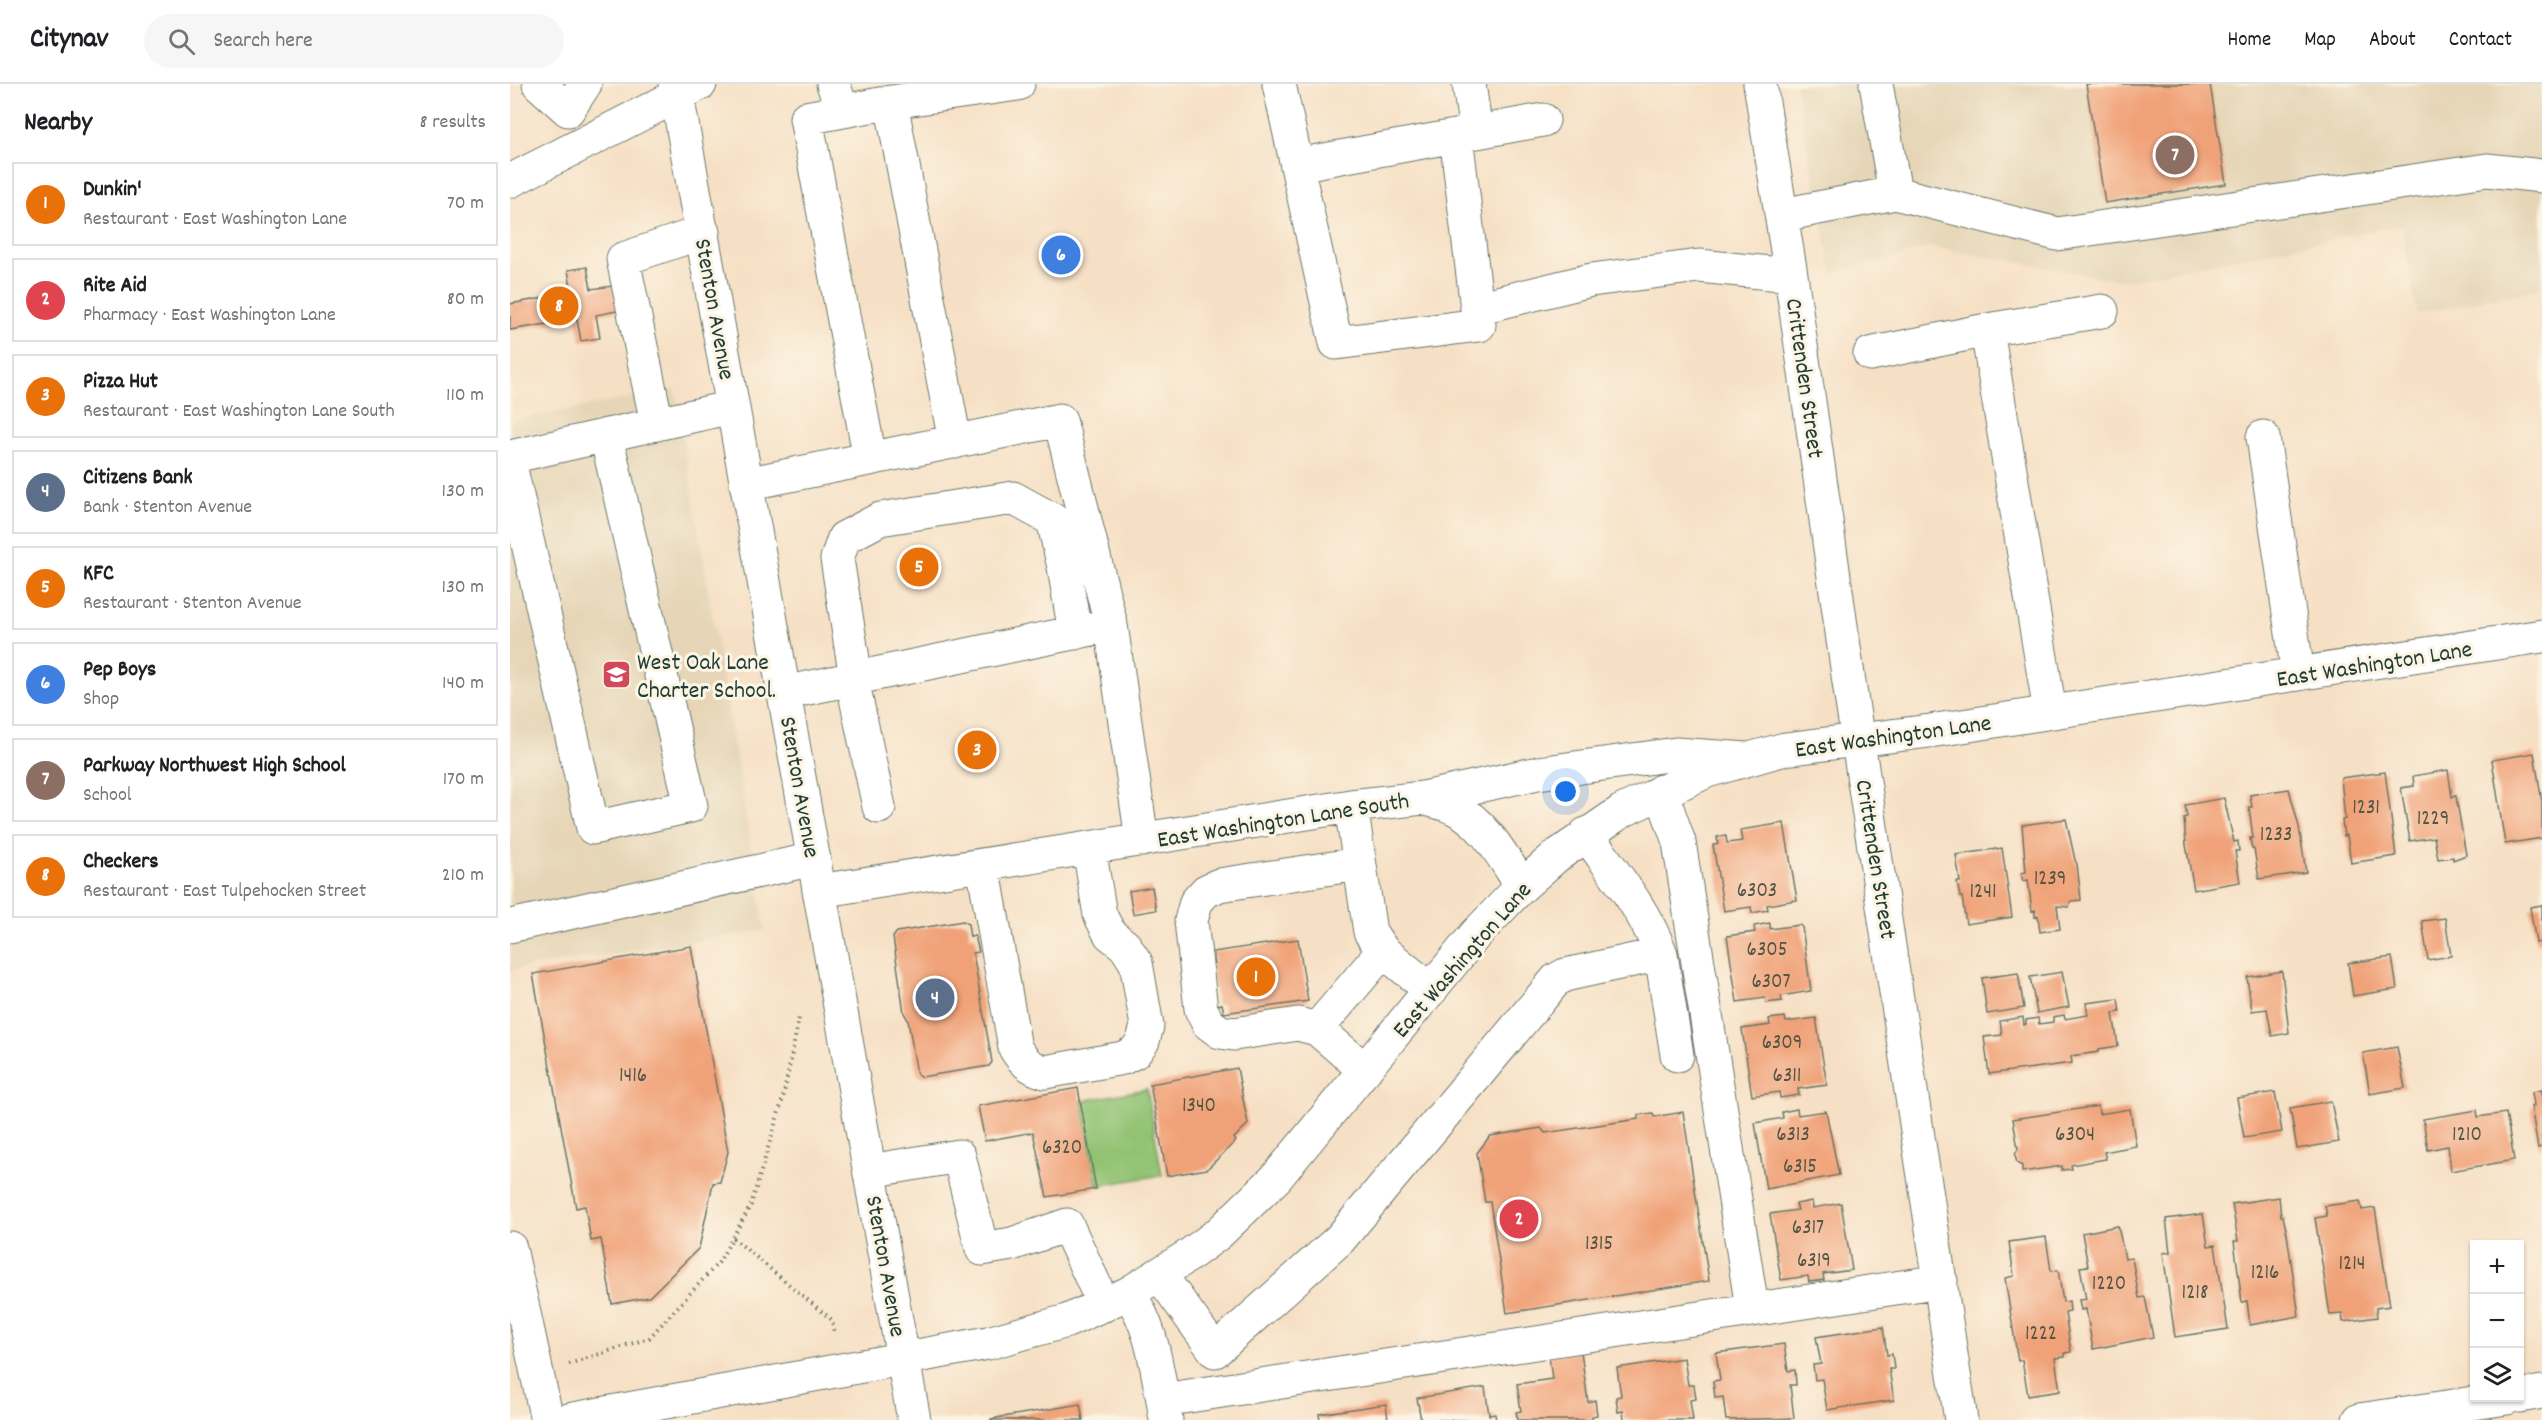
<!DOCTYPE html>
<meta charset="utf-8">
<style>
:root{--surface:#fff;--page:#f6f6f6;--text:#202124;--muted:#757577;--line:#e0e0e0;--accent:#ea580c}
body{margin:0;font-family:Dekko,sans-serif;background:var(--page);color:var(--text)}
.controls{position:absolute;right:18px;bottom:18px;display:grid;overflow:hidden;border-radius:0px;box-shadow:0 2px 4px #0004}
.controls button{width:54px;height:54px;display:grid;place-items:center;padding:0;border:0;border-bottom:2px solid var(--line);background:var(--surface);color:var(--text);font:30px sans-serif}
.you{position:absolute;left:1056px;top:708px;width:21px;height:21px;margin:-15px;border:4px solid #fff;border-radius:50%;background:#1a73e8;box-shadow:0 0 0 9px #1a73e833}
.badge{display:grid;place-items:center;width:39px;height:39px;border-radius:50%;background:var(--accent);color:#fff;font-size:20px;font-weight:700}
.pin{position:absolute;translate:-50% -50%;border:3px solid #fff;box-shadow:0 2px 6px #0006}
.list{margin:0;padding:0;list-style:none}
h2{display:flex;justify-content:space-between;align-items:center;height:78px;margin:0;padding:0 24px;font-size:26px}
h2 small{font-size:20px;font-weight:400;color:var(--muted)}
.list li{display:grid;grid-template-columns:39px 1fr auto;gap:18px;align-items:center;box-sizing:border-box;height:84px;margin:0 12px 12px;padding:0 12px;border:2px solid var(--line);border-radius:0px}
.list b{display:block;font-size:22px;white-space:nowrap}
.list p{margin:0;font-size:20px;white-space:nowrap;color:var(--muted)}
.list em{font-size:20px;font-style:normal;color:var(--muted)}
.icon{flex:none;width:33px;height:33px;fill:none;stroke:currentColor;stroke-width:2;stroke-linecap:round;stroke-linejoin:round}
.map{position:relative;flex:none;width:2032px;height:1336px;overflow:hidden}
header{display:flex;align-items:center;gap:36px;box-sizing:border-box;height:84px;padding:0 30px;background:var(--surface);border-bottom:2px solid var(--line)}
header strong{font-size:28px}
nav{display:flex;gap:33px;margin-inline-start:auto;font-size:21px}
.search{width:420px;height:54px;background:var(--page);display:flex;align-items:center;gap:15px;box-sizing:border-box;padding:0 21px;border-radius:33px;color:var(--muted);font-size:22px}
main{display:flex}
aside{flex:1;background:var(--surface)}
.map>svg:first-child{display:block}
.built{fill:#e6d6b7}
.green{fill:#92c373;stroke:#588054;stroke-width:1.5}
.building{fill:#f0a177}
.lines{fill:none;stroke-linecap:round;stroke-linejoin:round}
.minor-casing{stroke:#6a7667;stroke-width:35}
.major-casing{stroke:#6a7667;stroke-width:35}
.path{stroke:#6a7667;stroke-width:4;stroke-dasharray:1.5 4.5;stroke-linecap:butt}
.minor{stroke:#fff;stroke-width:33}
.major{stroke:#fff;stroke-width:33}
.labels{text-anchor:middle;stroke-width:6;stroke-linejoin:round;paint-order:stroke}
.number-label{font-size:21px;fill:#535645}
.street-label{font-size:24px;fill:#1f3d34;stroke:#fcf5e5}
.poi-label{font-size:24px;fill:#1f3d34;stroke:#fcf5e5;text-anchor:start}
</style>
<header>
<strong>Citynav</strong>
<div class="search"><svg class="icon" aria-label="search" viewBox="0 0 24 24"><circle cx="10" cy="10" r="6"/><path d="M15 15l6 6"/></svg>Search here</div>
<nav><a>Home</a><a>Map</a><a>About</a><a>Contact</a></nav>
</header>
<main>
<aside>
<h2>Nearby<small>8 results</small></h2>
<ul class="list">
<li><span class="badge" style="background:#e8710a">1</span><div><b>Dunkin'</b><p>Restaurant · East Washington Lane</p></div><em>70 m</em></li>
<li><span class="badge" style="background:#e0444e">2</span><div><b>Rite Aid</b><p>Pharmacy · East Washington Lane</p></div><em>80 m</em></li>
<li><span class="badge" style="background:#e8710a">3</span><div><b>Pizza Hut</b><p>Restaurant · East Washington Lane South</p></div><em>110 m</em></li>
<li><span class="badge" style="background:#5c6f8a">4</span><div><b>Citizens Bank</b><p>Bank · Stenton Avenue</p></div><em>130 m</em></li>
<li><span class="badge" style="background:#e8710a">5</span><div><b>KFC</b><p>Restaurant · Stenton Avenue</p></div><em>130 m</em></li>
<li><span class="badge" style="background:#3f7fe0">6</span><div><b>Pep Boys</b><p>Shop</p></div><em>140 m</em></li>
<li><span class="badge" style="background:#8d6e63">7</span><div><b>Parkway Northwest High School</b><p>School</p></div><em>170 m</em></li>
<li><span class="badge" style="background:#e8710a">8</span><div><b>Checkers</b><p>Restaurant · East Tulpehocken Street</p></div><em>210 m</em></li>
</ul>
</aside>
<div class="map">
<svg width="2032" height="1336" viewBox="0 0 2032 1336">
<rect width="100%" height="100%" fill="#fcf5e5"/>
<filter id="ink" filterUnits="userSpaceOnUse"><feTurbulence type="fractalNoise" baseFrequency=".0167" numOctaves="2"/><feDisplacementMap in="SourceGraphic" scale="12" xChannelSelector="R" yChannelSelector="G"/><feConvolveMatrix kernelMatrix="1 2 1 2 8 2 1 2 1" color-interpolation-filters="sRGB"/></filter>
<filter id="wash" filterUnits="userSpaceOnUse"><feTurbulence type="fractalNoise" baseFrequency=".008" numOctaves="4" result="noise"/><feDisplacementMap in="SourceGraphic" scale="24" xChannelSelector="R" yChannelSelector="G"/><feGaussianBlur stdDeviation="1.35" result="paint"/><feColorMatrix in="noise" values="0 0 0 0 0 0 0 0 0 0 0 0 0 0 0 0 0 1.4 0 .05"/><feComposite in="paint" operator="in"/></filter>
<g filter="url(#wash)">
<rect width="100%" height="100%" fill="#f6e0c5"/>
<path class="built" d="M1285,0H2032V204L1907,230L1892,141L1614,197L1420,163L1322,190Z
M165,305L255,846L0,886V337Z"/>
<path class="green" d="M637,1005L652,1091L587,1102L572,1017Z"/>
<g id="blocks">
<path class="building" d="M1576,0H1700L1716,100L1595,119Z
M77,183L81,205L103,202L107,227L86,231L90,254L71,257L67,235L0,246V220L62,209L58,186Z
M2024,669L2032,718V754L1995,760L1982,676Z
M1938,686L1942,713L1946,712L1956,771L1943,776V773L1928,775L1924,753L1900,757L1891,704L1904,702L1903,692Z
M1875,688L1886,772L1841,779L1837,751L1834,752L1832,736L1835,735L1831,694Z
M1779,705L1789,743L1796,788L1749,795L1744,765H1742L1740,754H1743L1739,723H1742L1740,711Z
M1714,714L1724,758L1728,757L1729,767H1725L1730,798L1684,806L1676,761L1674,734L1677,733L1675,721Z
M1556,735L1565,776L1567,780L1571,816L1561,817L1558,823L1547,822L1550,845L1530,848L1528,832L1525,833V826L1522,827L1518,796L1513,797L1511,789L1516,788L1512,741Z
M1274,739L1287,816L1257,821L1258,826L1242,829L1241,823L1214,827L1203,761L1208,760L1207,753L1216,752L1217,759L1232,757L1230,746Z
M1492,764L1502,833L1456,840L1452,813H1450L1447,798H1450L1446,771Z
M642,803L646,826L623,830L619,807Z
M2032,821V858L2026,859L2020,823Z
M1935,834L1941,872L1918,876L1912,837Z
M453,837L458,840L460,853L465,852L469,868L463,869L482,978L479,982L411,993L407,990L398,936L394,929L383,853L387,848Z
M1260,839V845L1289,841L1292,843L1301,907L1271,912L1272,917L1256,919L1255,914L1227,918L1217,852L1245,848L1244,842Z
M788,855L798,917L714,929L712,920L707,921L701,879H705L703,868Z
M181,862L218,1068L210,1098L203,1099L189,1164L139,1213L102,1220L91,1155L81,1157L75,1122L66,1124L23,890Z
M1882,873L1887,905L1843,912L1838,879Z
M1772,887L1779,949L1762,952L1757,925L1742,927L1737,893Z
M1552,888L1559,923L1527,929L1520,893Z
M1508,889L1514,924L1477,930L1472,894Z
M1608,915L1610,928L1603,929L1608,962L1589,965V968L1561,972L1562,979L1479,990L1474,953L1492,951L1490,937L1513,933L1514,941L1516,940V936L1528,934L1529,940L1543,938V933L1554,931L1555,935L1578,931L1576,919Z
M1275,933L1276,938L1306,934L1317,1001L1288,1005L1289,1011L1270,1014L1269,1008L1242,1012L1232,945L1260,941L1259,935Z
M1887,963L1895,1004L1860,1010L1853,969Z
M727,984L738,1040L724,1054L726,1057L697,1085L657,1092L640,1000Z
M568,1004L586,1105L537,1113L523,1048L475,1057L468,1022Z
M2032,1006V1063L2028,1064L2021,1022H2024L2022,1008Z
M1765,1008L1772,1048L1734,1054L1727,1014Z
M1821,1017L1829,1058L1787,1065L1780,1024Z
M1588,1022L1589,1030L1620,1025L1626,1062L1594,1068L1596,1075L1561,1081L1562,1085L1552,1086V1082L1512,1088V1082L1507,1079L1505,1071L1508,1065L1503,1035Z
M1287,1025L1288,1031L1316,1027L1329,1091L1256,1105L1245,1039L1273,1034L1272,1028Z
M1967,1026L1968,1033L1996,1029L2004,1076L1941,1087L1938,1062L1918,1066L1913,1035Z
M1173,1028L1199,1197L997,1229L980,1118H975L967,1069L980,1052L1031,1044L1035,1049L1128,1035V1031L1143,1029L1144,1033Z
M1769,1113L1771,1132H1773L1777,1150L1789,1232L1740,1241L1737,1217L1732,1218L1724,1157H1728L1722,1120Z
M1302,1117L1303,1124L1331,1119L1342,1186L1313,1190L1314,1196L1299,1198L1298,1192L1271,1196L1260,1130L1288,1126L1286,1120Z
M1850,1117L1852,1126L1865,1124L1880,1222L1866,1224L1867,1233L1833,1238L1832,1230L1820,1231L1805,1134L1817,1132L1815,1122Z
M1693,1130L1698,1162L1705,1161L1718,1245L1665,1253L1653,1169L1660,1168L1656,1135Z
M1608,1142L1615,1175L1622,1174L1629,1214L1635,1213L1643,1253L1583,1265L1576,1225L1571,1226L1569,1216L1576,1215L1570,1183L1578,1182L1572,1149Z
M1536,1153L1541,1187L1548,1186L1553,1218L1559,1217L1560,1227L1555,1228L1561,1268L1555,1269V1273L1545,1274L1550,1307L1518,1312L1512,1276L1508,1277L1495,1194L1504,1192L1499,1158Z
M1373,1243L1377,1271L1382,1270L1384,1285H1379L1384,1316L1317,1326L1312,1295L1305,1296L1303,1281L1311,1280L1306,1253Z
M1274,1260L1278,1287L1285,1286L1286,1301H1280L1284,1334L1216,1336L1213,1313L1205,1314L1203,1297L1210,1296L1206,1269Z
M1071,1268L1078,1318L1085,1316L1087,1331L1082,1332V1336H1008L1006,1328L1011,1327L1007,1300L1042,1295L1039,1272Z
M1174,1274L1178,1301H1184L1186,1315L1180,1316L1183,1336H1114L1113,1327L1108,1328L1106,1313L1111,1312L1107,1284Z
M975,1303L979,1331L985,1330L986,1336H911L907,1314Z
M570,1320L573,1336H481V1335Z
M876,1320L878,1336H810L809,1330Z"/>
</g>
</g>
<g filter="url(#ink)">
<use href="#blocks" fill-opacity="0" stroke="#6a7667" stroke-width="1.5"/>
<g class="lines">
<defs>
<path id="minor" d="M29,0L58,26L75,0
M323,0L333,27
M769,0L826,259L969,241L946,52
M959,0L966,48
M1250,0L1281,191L1340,605L1451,1336
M381,18L508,0
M787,81L1033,36
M0,97L190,0
M1385,109L1547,150L1977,86L2032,92
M1272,131L1385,109L1366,0
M967,224L1081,196L1189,182L1281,191
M1360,270L1477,246
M147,340L113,175L193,148
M1753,353L1788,590
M0,373L222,323
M360,375L296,34L381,18L445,358
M0,381L83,744L181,722L96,351
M236,400L550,336L601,541
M346,594L327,475L334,454L370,435L503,414L543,436L554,483L565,549
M342,595L369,723
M274,609L601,541L632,756
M1540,628L1477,246L1592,227
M1151,707L1169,758L1242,1224
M913,714C923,717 935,719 944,724C975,738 994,775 1012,802
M841,722L860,848L873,867L921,906
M849,780L709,801L696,807L686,818L681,837L691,925L698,939L710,948L724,950L788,940L807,945L855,986
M473,781L505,964C513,977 520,984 535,988L613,974L625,968L633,957L637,942L626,879L615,862L600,850L590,831L579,764
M309,807L841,722L913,714L1028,689L1166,670L1237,675
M0,842L304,775
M1151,870L1167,971
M807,945L873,867
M360,1087L449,1072L472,1165L502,1160L557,1141L594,1221
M0,1164L37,1336
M650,1191L705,1267L830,1155L1046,896L1055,891L1151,870C1135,826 1104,789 1076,750
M619,1209C642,1244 645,1276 653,1316
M2010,1312L2032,1308
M656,1336L653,1316L1431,1197
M1849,1336L1997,1314"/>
<path id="major" d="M165,0L404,1336
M58,1336L478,1259L557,1237L619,1209L678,1172L708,1150L766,1094L966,850L1012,802L1045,773L1112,727L1197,687L1275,665L1420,647L2032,552"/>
</defs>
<use href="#minor" class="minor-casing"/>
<use href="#major" class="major-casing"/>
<path class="path" d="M223,1154L322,1236L324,1250
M59,1280L139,1254L209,1178L241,1121L273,1014L289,934"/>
<use href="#minor" class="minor"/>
<use href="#major" class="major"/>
</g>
</g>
<defs>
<symbol id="school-square" viewBox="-11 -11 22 22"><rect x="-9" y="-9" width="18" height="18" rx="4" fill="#d1495b" stroke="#fcf5e5"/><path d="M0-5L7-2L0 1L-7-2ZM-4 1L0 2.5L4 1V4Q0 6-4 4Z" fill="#fff"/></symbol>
</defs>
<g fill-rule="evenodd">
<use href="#school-square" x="90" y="574" width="33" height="33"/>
</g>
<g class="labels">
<g class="number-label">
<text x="1856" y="729">1231</text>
<text x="1923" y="740">1229</text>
<text x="1766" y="756">1233</text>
<text x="1540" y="800">1239</text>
<text x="1247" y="812">6303</text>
<text x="1473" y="813">1241</text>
<text x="1257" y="871">6305</text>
<text x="1261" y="903">6307</text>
<text x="1272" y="964">6309</text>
<text x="123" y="997">1416</text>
<text x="1277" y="997">6311</text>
<text x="689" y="1027">1340</text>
<text x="1283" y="1056">6313</text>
<text x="1565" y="1056">6304</text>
<text x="1957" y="1056">1210</text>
<text x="552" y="1069">6320</text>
<text x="1290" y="1088">6315</text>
<text x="1298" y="1149">6317</text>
<text x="1089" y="1165">1315</text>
<text x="1304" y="1182">6319</text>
<text x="1842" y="1185">1214</text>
<text x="1755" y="1194">1216</text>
<text x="1599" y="1205">1220</text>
<text x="1685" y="1214">1218</text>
<text x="1531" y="1255">1222</text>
</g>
<g class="street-label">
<text transform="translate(206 225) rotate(80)" y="8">Stenton Avenue</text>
<text transform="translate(1296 294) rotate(82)" y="8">Crittenden Street</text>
<text transform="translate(1864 579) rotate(-9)" y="8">East Washington Lane</text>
<text transform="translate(1383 651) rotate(-8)" y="8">East Washington Lane</text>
<text transform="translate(291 703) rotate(80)" y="8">Stenton Avenue</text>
<text transform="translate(773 735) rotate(-9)" y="8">East Washington Lane South</text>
<text transform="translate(1367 775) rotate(81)" y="8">Crittenden Street</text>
<text transform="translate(951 875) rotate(-49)" y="8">East Washington Lane</text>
<text transform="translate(377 1182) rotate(80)" y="8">Stenton Avenue</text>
</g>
<g class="poi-label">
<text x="127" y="585">West Oak Lane<tspan x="127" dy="28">Charter School.</tspan></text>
</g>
</g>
</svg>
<div class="controls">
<button>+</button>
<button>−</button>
<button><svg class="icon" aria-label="layers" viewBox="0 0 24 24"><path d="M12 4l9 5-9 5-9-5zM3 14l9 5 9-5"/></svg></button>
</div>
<div class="you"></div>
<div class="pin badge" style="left:746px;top:893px;background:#e8710a">1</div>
<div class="pin badge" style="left:1009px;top:1135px;background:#e0444e">2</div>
<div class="pin badge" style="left:467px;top:666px;background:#e8710a">3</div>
<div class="pin badge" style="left:425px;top:914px;background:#5c6f8a">4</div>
<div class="pin badge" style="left:409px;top:483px;background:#e8710a">5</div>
<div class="pin badge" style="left:551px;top:171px;background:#3f7fe0">6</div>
<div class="pin badge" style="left:1665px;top:71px;background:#8d6e63">7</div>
<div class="pin badge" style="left:49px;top:222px;background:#e8710a">8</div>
</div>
</main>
